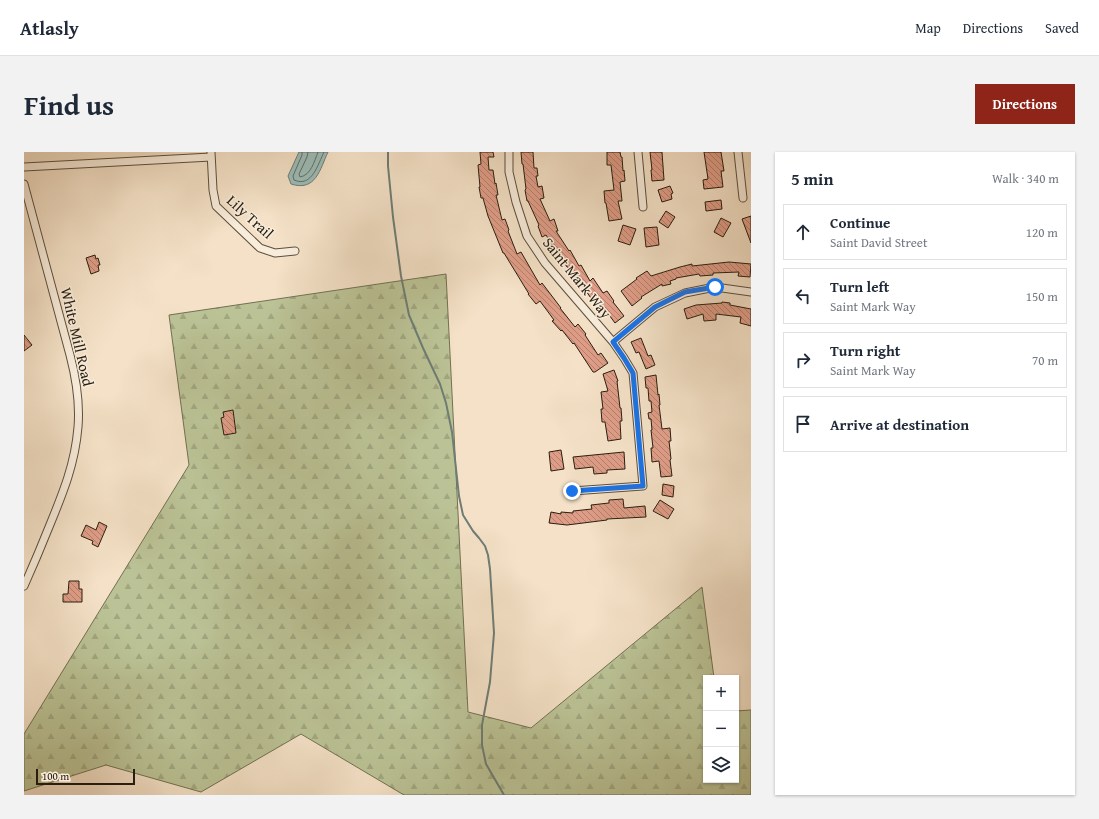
<!DOCTYPE html>
<meta charset="utf-8">
<style>
:root{--surface:#fff;--page:#f2f2f3;--text:#1f2937;--muted:#747a83;--line:#e0e1e3;--accent:#8f2418}
body{margin:0;font-family:"Gentium Book Plus",serif;background:var(--page);color:var(--text)}
.controls{position:absolute;right:12px;bottom:12px;display:grid;overflow:hidden;border-radius:0px;box-shadow:0 1px 3px #0004}
.controls button{width:36px;height:36px;display:grid;place-items:center;padding:0;border:0;border-bottom:1px solid var(--line);background:var(--surface);color:var(--text);font:20px sans-serif}
.scale{position:absolute;left:12px;bottom:10px;width:99px;box-sizing:border-box;padding-left:4px;border:2px solid #291e0f;border-top:0;font-size:11px;line-height:14px;white-space:nowrap;color:#291e0f;-webkit-text-stroke:3px #f8ecdb;paint-order:stroke}
.stop{position:absolute;width:12px;height:12px;margin:-9px;border:3px solid #1a73e8;border-radius:50%;background:#fff}
.stop.end{background:#1a73e8;border-color:#fff;box-shadow:0 1px 4px #0008}
.list{margin:0;padding:0;list-style:none}
h2{display:flex;justify-content:space-between;align-items:center;height:52px;margin:0;padding:0 16px;font-size:17px}
h2 small{font-size:13px;font-weight:400;color:var(--muted)}
.list li{display:grid;grid-template-columns:26px 1fr auto;gap:12px;align-items:center;box-sizing:border-box;height:56px;margin:0 8px 8px;padding:0 8px;border:1px solid var(--line);border-radius:0px}
.list b{display:block;font-size:15px;white-space:nowrap}
.list p{margin:0;font-size:13px;white-space:nowrap;color:var(--muted)}
.list em{font-size:13px;font-style:normal;color:var(--muted)}
.icon{flex:none;width:22px;height:22px;fill:none;stroke:currentColor;stroke-width:2;stroke-linecap:round;stroke-linejoin:round}
.map{position:relative;flex:none;width:727px;height:643px;overflow:hidden;border-radius:0px}
header{display:flex;align-items:center;gap:24px;box-sizing:border-box;height:56px;padding:0 20px;background:var(--surface);border-bottom:1px solid var(--line)}
header strong{font-size:19px}
nav{display:flex;gap:22px;margin-inline-start:auto;font-size:14px}
.intro{display:flex;align-items:center;justify-content:space-between;box-sizing:border-box;height:96px;padding:0 24px}
h1{margin:0;font-size:28px}
.button{padding:10px 18px;border-radius:0px;background:var(--accent);color:#fff;font-size:14px;font-weight:700}
main{display:flex;gap:24px;padding:0 24px}
aside{flex:1;background:var(--surface);border-radius:0px;box-shadow:0 1px 3px #0004}
.map>svg:first-child{display:block}
.forest{fill:url(#forest-firs);stroke:#727052}
.water{fill:#9cbdb9;stroke:#6e7d75}
.lines{fill:none;stroke-linecap:round;stroke-linejoin:round}
.shore{stroke:#626e64;stroke-width:1}
.stream{stroke:#6e7d75;stroke-width:2}
.building{fill:url(#building-back-hatch);stroke:#291e0f}
.minor-casing{stroke:#5c4f3d;stroke-width:9}
.minor{stroke:#f8ecdb;stroke-width:7}
.route{stroke:#1a73e8;stroke-width:5}
.labels{text-anchor:middle;stroke-width:3;stroke-linejoin:round;paint-order:stroke}
.street-label{font-size:15px;fill:#291e0f;stroke:#f8ecdb}
</style>
<header>
<strong>Atlasly</strong>
<nav><a>Map</a><a>Directions</a><a>Saved</a></nav>
</header>
<div class="intro"><h1>Find us</h1><a class="button">Directions</a></div>
<main>
<div class="map">
<svg width="727" height="643" viewBox="0 0 727 643">
<defs>
<pattern id="forest-firs" width="22" height="20" patternUnits="userSpaceOnUse"><rect width="22" height="20" fill="#bbc396"/><path d="M5 1l3.5 6h-7zM16 11l3.5 6h-7z" fill="#a1a780"/></pattern>
<pattern id="building-back-hatch" width="6" height="6" patternUnits="userSpaceOnUse"><rect width="6" height="6" fill="#df9d87"/><path d="M-1 5l2 2M0 0l6 6M5-1l2 2" fill="none" stroke="#b57f6d"/></pattern>
</defs>
<rect width="100%" height="100%" fill="#f4e1c7"/>
<filter id="stains"><feTurbulence type="fractalNoise" baseFrequency=".005" numOctaves="4"/><feColorMatrix values="0 0 0 0 .2 0 0 0 0 .09 0 0 0 0 .02 0 0 0 .5 -.17"/></filter>
<radialGradient id="worn" r=".72"><stop offset=".6" stop-color="#630" stop-opacity="0"/><stop offset="1" stop-color="#630" stop-opacity=".3"/></radialGradient>
<path class="forest" d="M422,122L444,560L507,576L678,435L690,526H682V628H712V559L727,558V643H380L277,582L177,640L82,613L0,639V582L165,313L145,163Z"/>
<path class="water" d="M275,0H304C296,17 292,40 267,32L264,24Z"/>
<g class="lines">
<path class="shore" d="M278,0V3L269,24L270,28C288,36 294,12 300,0
M284,0L283,5L275,22L276,25C287,23 290,10 294,0"/>
<path class="stream" d="M364,0V14L369,65L377,124L385,163L399,196L416,232L422,251L428,280L435,344L439,363L449,379L455,386L461,394L464,403L466,417L470,481L466,530L458,573V593L462,612L480,643"/>
</g>
<path class="building" d="M456,0H469L470,5H464L465,18H469L471,32L472,31L474,43H472L478,68L481,67L485,78L484,79L493,102L497,100L516,133L518,131L537,156H536L551,175L554,172L562,182L561,183L574,203L577,201L584,211L571,220H569L550,191L549,192L538,178L537,179L528,169L530,168L516,149L512,152L504,142H505L480,101H479L464,64L459,46H457L455,35H456L454,13L457,12Z
M497,0H509L510,16H513L514,24H512L514,35L518,34L520,46L516,47L526,69L530,67L534,79H532L545,99L546,98L555,114L557,113L566,129L569,126L579,141L583,139L590,149L589,150L600,164L591,171L580,156L576,159L555,129L553,130L544,115H543L533,99L532,100L522,83L518,85L514,74L515,73L504,49H503L501,38L502,37L499,12H498Z
M583,0H596L597,5H598L599,19L600,18L601,29L596,30L598,49H594L598,67L585,69L582,51H581L580,39L590,38L587,13H583Z
M626,0H638L640,28L628,29L627,18H628Z
M680,0H697L700,19H697L699,35L680,37L679,28L684,27Z
M646,34L649,41L647,42L648,47L638,50L634,38Z
M697,48L698,57L682,59L681,50Z
M642,59L651,65L644,76L635,70Z
M727,64V91L718,67Z
M697,66L707,71L699,85L690,80Z
M599,73L612,77L606,93L594,89Z
M633,75L635,93L622,95L620,76Z
M71,103L72,107L74,106L76,113H74L75,119L67,122L62,106Z
M705,110L727,112L726,125L714,124L715,120L689,121V123L676,124L675,122L652,126V127L646,129L647,132L638,134V132L617,145L618,146L608,154L597,139L613,127L612,126L623,119L627,124L656,115L668,112V114Z
M698,150L706,151V153L727,157V174L716,171L717,165L692,162V168L680,169L679,162L663,167L660,157L672,153L698,151Z
M0,183L8,193L0,199Z
M617,186L624,204L627,203L631,213L622,217L615,200L612,201L607,190Z
M590,218L594,229H593L596,256H597L598,269H596L597,287L584,289L581,270H578L577,257H579L577,240L584,239L579,222Z
M632,223L634,243L635,242L636,253H635L638,277L646,276L647,289H645L647,307L646,308L648,324L637,325L635,309L628,310L627,296H629L627,278H628L627,267H625L624,261L628,260L627,249H625L624,236H622L621,225Z
M209,258L212,281L200,283L197,266L200,265L199,260Z
M537,298L540,317L527,319L525,300Z
M600,300L601,317L583,318V321L570,322L569,315L551,317L549,305Z
M639,332L650,334L649,345L638,343Z
M599,347L600,356L621,354L622,365L583,367V368L543,373L525,371L527,360L537,362V360L549,361V359L568,357L567,353L585,351V348Z
M636,348L650,357L644,367L629,359Z
M75,370L83,374L74,395L68,392L69,389L57,384L62,373L72,378Z
M45,429H55V437H58V450H39V442H44Z"/>
<g class="lines">
<defs>
<path id="minor" d="M187,0L189,38L192,54L236,96L251,101L271,99
M485,0V20L492,50L503,84L521,111L589,190L600,206L609,221L619,334L548,339
M614,0L619,55
M714,0L719,46
M0,15L187,5
M0,32L46,203C52,226 56,251 54,275C51,312 39,341 25,375C17,395 9,414 0,434
M589,190L631,155L661,141L691,135L727,140"/>
</defs>
<use href="#minor" class="minor-casing"/>
<use href="#minor" class="minor"/>
</g>
<g class="lines">
<path class="route" d="M548,339L619,334L609,221L600,206L589,190L631,155L661,140L691,135"/>
</g>
<g class="labels">
<g class="street-label">
<text transform="translate(226 65) rotate(42)" y="5">Lily Trail</text>
<text transform="translate(553 126) rotate(51)" y="5">Saint Mark Way</text>
<text transform="translate(53 185) rotate(77)" y="5">White Mill Road</text>
</g>
</g>
<rect width="100%" height="100%" filter="url(#stains)"/>
<rect width="100%" height="100%" fill="url(#worn)"/>
</svg>
<div class="controls">
<button>+</button>
<button>−</button>
<button><svg class="icon" aria-label="layers" viewBox="0 0 24 24"><path d="M12 4l9 5-9 5-9-5zM3 14l9 5 9-5"/></svg></button>
</div>
<div class="scale">100 m</div>
<div class="stop" style="left:691px;top:135px"></div>
<div class="stop end" style="left:548px;top:339px"></div>
</div>
<aside>
<h2>5 min<small>Walk · 340 m</small></h2>
<ul class="list">
<li><svg class="icon" aria-label="ahead" viewBox="0 0 24 24"><path d="M12 20V5M6 11l6-6 6 6"/></svg><div><b>Continue</b><p>Saint David Street</p></div><em>120 m</em></li>
<li><svg class="icon" aria-label="left" viewBox="0 0 24 24"><path d="M17 20v-9H6M10 6l-5 5 5 5"/></svg><div><b>Turn left</b><p>Saint Mark Way</p></div><em>150 m</em></li>
<li><svg class="icon" aria-label="right" viewBox="0 0 24 24"><path d="M7 20v-9h11M14 6l5 5-5 5"/></svg><div><b>Turn right</b><p>Saint Mark Way</p></div><em>70 m</em></li>
<li><svg class="icon" aria-label="arrive" viewBox="0 0 24 24"><path d="M6 21V4h12l-3 4 3 4H6"/></svg><div><b>Arrive at destination</b></div></li>
</ul>
</aside>
</main>
